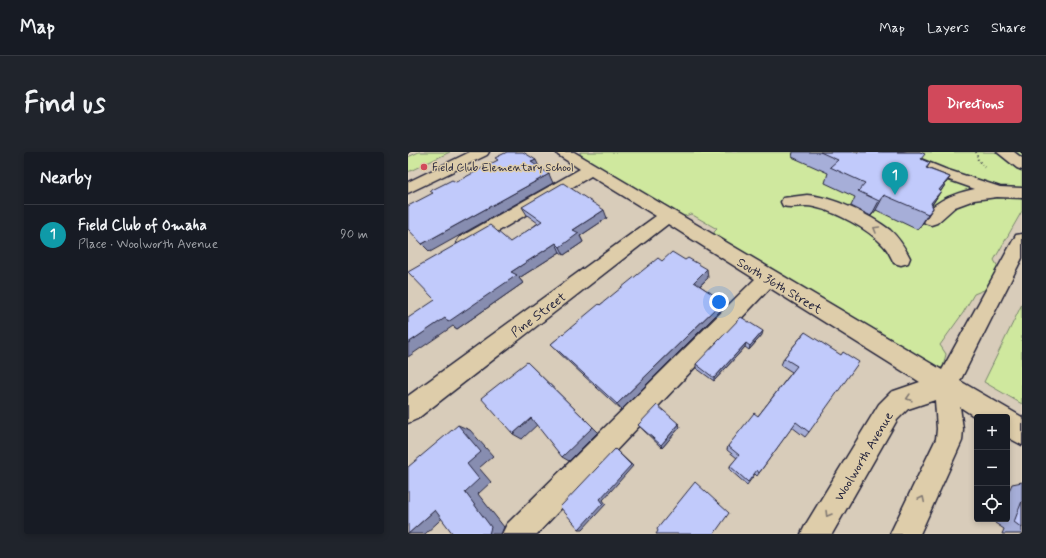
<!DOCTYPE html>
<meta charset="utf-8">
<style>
:root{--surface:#171b24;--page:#20242c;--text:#f1f3f6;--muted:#9ea1a6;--line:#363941;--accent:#d1495b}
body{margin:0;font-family:Mynerve,sans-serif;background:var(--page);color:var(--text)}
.controls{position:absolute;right:12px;bottom:12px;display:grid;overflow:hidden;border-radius:4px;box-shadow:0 2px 6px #0003}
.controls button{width:36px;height:36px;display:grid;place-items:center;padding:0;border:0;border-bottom:1px solid var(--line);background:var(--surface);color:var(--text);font:20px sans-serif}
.you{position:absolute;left:311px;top:150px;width:14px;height:14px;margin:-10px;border:3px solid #fff;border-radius:50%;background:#1a73e8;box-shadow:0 0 0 6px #1a73e833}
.badge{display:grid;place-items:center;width:26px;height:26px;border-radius:50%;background:var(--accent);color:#fff;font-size:13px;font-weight:700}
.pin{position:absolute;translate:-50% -33px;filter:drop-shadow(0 1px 2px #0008)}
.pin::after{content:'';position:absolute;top:21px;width:14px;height:12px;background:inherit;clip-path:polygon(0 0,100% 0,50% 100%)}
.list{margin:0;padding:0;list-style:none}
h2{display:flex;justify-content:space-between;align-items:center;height:52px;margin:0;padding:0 16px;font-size:17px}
h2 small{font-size:13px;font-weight:400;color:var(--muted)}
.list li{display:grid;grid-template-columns:26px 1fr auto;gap:12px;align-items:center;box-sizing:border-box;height:60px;padding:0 16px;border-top:1px solid var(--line)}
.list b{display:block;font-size:15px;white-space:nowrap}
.list p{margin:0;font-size:13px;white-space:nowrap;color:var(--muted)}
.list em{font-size:13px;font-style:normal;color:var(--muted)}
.icon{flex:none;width:22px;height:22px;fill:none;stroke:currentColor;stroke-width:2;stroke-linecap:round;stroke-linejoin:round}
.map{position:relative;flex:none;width:614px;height:382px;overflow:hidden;border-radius:4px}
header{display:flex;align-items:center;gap:24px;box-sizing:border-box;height:56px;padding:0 20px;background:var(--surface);border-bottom:1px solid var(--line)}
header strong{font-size:19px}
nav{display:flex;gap:22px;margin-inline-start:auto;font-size:14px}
.intro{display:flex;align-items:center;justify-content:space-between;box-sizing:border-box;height:96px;padding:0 24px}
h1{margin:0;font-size:28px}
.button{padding:10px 18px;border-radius:4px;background:var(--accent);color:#fff;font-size:14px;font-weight:700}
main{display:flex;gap:24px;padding:0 24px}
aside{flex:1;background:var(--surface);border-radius:4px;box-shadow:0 2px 6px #0003}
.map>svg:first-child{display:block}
.green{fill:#cfe89e;stroke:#78856c}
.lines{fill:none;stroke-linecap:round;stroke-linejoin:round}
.minor-casing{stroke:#22223b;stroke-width:3}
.path{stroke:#22223b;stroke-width:2;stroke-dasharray:1 2.5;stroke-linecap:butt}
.minor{fill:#decdaa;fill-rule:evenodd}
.wall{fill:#a6aed8;stroke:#22223b}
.shaded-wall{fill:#878db0;stroke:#22223b}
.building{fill:#c1cafb;stroke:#22223b}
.oneway{stroke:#807872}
.poi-dot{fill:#d1495b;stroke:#decdaa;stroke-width:1.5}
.labels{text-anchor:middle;stroke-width:3;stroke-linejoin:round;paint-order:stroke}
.far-poi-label{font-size:11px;fill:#22223b;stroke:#decdaa;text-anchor:start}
.street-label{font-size:13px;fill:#22223b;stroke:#decdaa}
</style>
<header>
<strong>Map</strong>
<nav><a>Map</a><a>Layers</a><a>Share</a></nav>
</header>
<div class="intro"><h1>Find us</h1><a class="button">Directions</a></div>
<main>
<aside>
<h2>Nearby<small></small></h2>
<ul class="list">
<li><span class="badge" style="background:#0f9aa8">1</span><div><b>Field Club of Omaha</b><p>Place · Woolworth Avenue</p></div><em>90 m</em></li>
</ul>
</aside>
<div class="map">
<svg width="614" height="382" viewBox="0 0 614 382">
<rect width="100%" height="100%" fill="#d8ccba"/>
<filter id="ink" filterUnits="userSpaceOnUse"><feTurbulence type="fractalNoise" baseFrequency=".025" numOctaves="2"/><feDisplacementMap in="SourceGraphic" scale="8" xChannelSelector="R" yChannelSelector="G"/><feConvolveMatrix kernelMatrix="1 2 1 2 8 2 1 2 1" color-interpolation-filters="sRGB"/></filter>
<g filter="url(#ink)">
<path class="green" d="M11,0H42L0,20V5Z
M172,0H614V59L586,108L590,115L587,128L576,138L566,142L555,161L532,193L538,202L535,215L521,219L309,90L306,80L309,77L283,62L271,66L173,5Z
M614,152V252L576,230Z"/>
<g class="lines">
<defs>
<path id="minor" d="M62,0H81L79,3L0,41V30Z
M148,0H166L534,218L608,83L614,82V106L552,229L614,265V293L599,285V265L569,266L552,255L555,277L554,289L512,382H482L528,287L529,277L527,248L500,257L489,268L424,382H393L398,372L471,252L483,240L512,230L362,136L129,382H94L99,372L347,127L260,72L9,267L0,271V244L248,64L183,24L64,95L58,97L52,95L49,90L52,85L172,17L150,3Z
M475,0H495L537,17L592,35L614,36V46L589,45L566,48L547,55L529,71L523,73L517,71L514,67C525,49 547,41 567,37L527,23L477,3Z
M589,0H606L614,6V18L609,16Z
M399,43C423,44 463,63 482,78C491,86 497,96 502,106L500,111L493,113L486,111C483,105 480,98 475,93C461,77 426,59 406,55C395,52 385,57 375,54L373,50L375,46Z"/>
</defs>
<use href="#minor" class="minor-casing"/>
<path class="path" d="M568,0L570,8L578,17"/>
<use href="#minor" class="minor"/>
</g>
<path class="wall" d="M385,0H512L514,8L522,11L519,16L542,25L524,53L525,56L510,78L468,58L463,64L443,54L447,45L417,31L420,21L384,5Z
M114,55L199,66L172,84L175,90L156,103L152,100L111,126L115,131L49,177L45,174L27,148L130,71L119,63Z
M254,109L300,126L292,134L315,149L314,157L213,258L149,199L143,192L192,153Z
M397,180L401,280L397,285L384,275L349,324L347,322L339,333L322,318V314L329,306L319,298L320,294L350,264L384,220L373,213L376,206Z
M354,183L341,198L337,195L306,229L288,216V212Z
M230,273L272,275L254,296L232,275Z
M614,330V382H594L596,377L587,371L589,367H599V343L604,332Z"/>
<path class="shaded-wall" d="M128,8L132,17L123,10Z
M141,22L145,31L22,100L14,92Z
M542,25L523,54L516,61L531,38Z
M476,43L468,58L463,64L471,49Z
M525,56L515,71L510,78L520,62Z
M196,58L199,66L172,84L175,90L156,103L152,95L165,78Z
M148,91L152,100L111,126L115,131L49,177L45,174L0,205V191L103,120Z
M299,117L300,126L287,138L286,130Z
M315,149L314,157L213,258L209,252Z
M355,179L354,183L341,198L342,194Z
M338,191L337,195L306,229V226Z
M119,210L190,280L161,309L154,305Z
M123,266L131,271L114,287L105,282Z
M271,272L272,275L254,296L253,293Z
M50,273L62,278L85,304L71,316L83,330L70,342L96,375L93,382H81L57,340Z
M207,297L225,314L195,348L198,352L175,377H171L192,347Z
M27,358L42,359L17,382H0Z"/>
<path class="building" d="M99,0H115L128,8L123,10L141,22L14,92L0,77V54L25,41L22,39L44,28L48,30L90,8L87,6Z
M412,0H512L517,2L513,7L522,11L518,16L542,25L531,38L533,39L523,51L525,56L520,62L476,43L471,49L450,39L457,31L422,15L430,8Z
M155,31L196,58L165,78L171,81L152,95L148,91L103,120L109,123L40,170L37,166L0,191V166L27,148L0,120L82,73L102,90L134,69L114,55Z
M264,100L277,108L280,106L299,117L286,130L315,149L209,252L143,192L191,152L192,153L250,106L254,109Z
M333,165L355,179L342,194L338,191L306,226L288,212Z
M397,180L433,203L435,200L451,210L401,280L388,270L351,321L349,318L340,330L322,314L331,303L320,294L346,261L350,264L389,214L376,206Z
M119,210L185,275L154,305L123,266L105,282L73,246Z
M249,253L271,272L253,293L230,273Z
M50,273L73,300L59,312L71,327L57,340L83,375L81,382H45L27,358L0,382V315Z
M207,297L223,313L192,347L195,351L171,377L152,355Z
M287,330L321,361L306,382H248L250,379L249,377Z
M614,349V376L606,370Z"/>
<defs><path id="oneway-chevron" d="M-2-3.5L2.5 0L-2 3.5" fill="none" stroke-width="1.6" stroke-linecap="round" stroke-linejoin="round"/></defs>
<g class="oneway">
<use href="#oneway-chevron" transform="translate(468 77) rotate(-150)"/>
<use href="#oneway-chevron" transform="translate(501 246) rotate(164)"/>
<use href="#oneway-chevron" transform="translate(514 347) rotate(-64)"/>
<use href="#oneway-chevron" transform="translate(420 362) rotate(121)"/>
</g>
</g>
<circle class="poi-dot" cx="16" cy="15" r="4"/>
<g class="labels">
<g class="far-poi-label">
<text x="24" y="19">Field Club Elementary School</text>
</g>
<g class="street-label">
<text transform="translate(372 133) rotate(31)" y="5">South 36th Street</text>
<text transform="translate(130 162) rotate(-37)" y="5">Pine Street</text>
<text transform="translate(455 304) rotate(-59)" y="5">Woolworth Avenue</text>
</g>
</g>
</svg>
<div class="controls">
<button>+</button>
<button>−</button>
<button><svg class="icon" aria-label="locate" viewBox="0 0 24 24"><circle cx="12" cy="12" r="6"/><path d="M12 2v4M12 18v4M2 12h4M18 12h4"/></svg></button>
</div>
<div class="you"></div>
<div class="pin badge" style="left:487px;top:43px;background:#0f9aa8">1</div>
</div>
</main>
